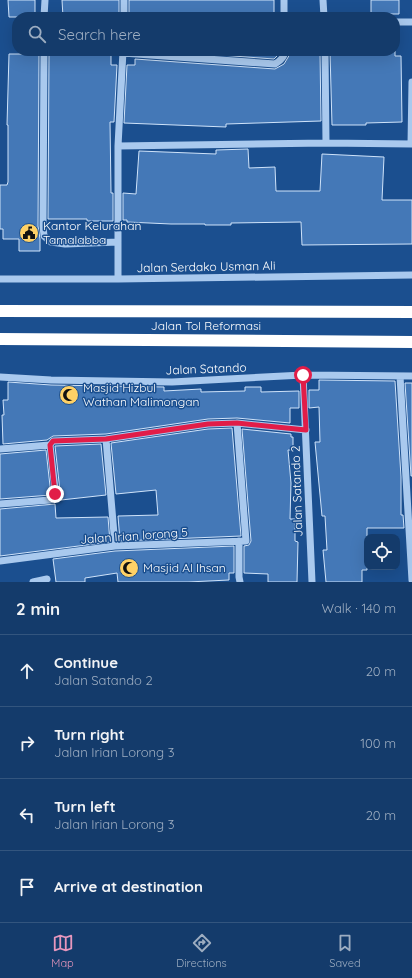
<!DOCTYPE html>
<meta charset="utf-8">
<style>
:root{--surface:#143b6b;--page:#214673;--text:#f1f3f6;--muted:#9dadc1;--line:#33557e;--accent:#e797bd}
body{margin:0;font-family:Quicksand,sans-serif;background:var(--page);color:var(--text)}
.controls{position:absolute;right:12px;bottom:12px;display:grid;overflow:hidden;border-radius:8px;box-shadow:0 4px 16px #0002}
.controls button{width:36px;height:36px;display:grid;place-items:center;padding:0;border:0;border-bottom:1px solid var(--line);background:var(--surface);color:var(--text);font:20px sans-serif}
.stop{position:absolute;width:12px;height:12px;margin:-9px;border:3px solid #e11d48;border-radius:50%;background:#fff}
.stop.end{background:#e11d48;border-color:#fff;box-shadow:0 1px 4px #0008}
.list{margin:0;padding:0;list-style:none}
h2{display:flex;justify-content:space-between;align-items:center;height:52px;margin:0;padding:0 16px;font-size:17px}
h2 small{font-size:13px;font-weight:400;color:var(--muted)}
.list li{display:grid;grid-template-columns:26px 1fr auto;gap:12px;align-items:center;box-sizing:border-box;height:72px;padding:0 16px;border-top:1px solid var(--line)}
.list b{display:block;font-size:15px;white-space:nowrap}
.list p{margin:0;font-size:13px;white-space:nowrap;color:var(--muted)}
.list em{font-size:13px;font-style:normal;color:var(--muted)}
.icon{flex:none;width:22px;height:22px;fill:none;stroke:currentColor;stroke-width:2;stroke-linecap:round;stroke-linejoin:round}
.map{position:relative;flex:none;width:412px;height:582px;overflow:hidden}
.search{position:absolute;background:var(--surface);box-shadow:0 4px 16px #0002;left:12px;right:12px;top:12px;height:44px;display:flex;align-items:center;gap:10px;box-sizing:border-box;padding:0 14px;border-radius:16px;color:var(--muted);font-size:15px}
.sheet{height:340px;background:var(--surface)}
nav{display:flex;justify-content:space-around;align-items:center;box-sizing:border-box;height:56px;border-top:1px solid var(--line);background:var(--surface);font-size:11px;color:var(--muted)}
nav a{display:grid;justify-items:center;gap:2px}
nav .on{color:var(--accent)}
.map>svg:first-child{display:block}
.building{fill:#4478b7;stroke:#cfe3fa}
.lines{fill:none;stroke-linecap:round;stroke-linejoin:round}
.minor{stroke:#a9c9ee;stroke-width:7}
.highway{stroke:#fff;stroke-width:12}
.route{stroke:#e11d48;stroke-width:5}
.labels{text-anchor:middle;stroke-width:3;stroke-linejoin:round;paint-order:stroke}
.poi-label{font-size:12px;fill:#fff;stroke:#1b4f8f;text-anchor:start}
.street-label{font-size:12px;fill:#fff;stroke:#1b4f8f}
</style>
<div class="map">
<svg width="412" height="582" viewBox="0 0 412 582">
<rect width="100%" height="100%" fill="#1b4f8f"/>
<path class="building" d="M8,0H35V17H9Z
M62,0H119V17H63Z
M129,0H274V17H129Z
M371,0H399V14H371Z
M54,51H111V65H117L114,122H110L111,193H113V221H87V219H48L49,54H54Z
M165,51H271V55L279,54L274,59Z
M332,51H395V56H401L402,122L366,123V125H332L330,52H332Z
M320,53L321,121L226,124V127L124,123L127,65H135V59L275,69L284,64L290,54Z
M9,54H39L38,226L40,239V251H19V239H3V229H0V185H7L8,182V125H7Z
M248,149L249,168L275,167L276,191H320L322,154L384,157L382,200H412V244L302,245L301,222L231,223V225H205V224H171L127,222V220H123V193L136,194L139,151L216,154V150Z
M319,380L395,381L401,477V515H403L404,528H367V570H362V582H326L323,550H327L325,516H322L315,442H320L319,407L309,408V390H319Z
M8,382L51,385L164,387V391L201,389V392L245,391V387H261V392L299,391V408H290V423L237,418L208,419L106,434L53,436L47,440L3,444L2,415H4L3,400H8Z
M405,383H412V476H411Z
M232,428L241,536L120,541L118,516L158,515L156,490L116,494L111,443L208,429Z
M242,429L291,434V437H293V450H288L291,483L290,519H295V541L298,542L297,582H268V574L244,573V546L249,545L251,541Z
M101,444L106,495L61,500L55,446Z
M46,450L51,495L0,499V454Z
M55,504L56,518L108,517L110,542L0,556V509Z
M234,546V573H229V580L188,582H118L117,573L85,578V582H56L53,559L115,551Z"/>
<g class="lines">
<path class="minor" d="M284,0V17
M323,0L324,17
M44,17L45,0
M124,17V0
M395,22H412
M44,51L43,226L44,236L51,242L65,244L118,242
M325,51L326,143
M123,53L275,64C280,61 285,57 285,51
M411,144L412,82
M118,146L326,143L412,144
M0,279H118L412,275
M118,279V146L123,51
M303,375L312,582
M400,376L412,580
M0,377L51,380L172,382L303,375L412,376
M106,439L115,546
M0,449L50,445
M0,504L50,500L56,498L50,445L53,441L106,439L208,424L237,423L306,430
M239,541V577L240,582
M0,561L115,546L246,541L237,423
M33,582L47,579"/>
<path class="highway" d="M0,311L412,312
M0,339L412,342"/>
</g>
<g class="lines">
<path class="route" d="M55,494L50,445L53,441L106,439L208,424L237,423L306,430L303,375"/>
</g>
<defs>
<symbol id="civic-disc" viewBox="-11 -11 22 22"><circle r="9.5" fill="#ffd166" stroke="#1b4f8f"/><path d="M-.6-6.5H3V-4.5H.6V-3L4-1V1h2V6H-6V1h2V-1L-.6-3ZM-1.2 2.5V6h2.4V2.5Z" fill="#111"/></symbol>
<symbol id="mosque-disc" viewBox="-11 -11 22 22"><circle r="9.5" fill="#ffd166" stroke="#1b4f8f"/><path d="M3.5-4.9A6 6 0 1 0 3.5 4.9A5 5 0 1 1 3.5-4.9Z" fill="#111"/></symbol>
</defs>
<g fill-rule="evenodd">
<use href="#civic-disc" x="18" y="222" width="22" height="22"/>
<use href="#mosque-disc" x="58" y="384" width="22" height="22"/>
<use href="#mosque-disc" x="118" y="557" width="22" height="22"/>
</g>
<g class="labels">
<g class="poi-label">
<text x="43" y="230">Kantor Kelurahan<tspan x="43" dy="14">Tamalabba</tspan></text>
<text x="83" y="392">Masjid Hizbul<tspan x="83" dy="14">Wathan Malimongan</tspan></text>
<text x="143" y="572">Masjid Al Ihsan</text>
</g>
<g class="street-label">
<text transform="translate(206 267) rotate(-1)" y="4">Jalan Serdako Usman Ali</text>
<text x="206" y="330">Jalan Tol Reformasi</text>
<text transform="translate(206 369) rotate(-2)" y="4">Jalan Satando</text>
<text transform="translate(297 491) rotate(-92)" y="4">Jalan Satando 2</text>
<text transform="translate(134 536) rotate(-4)" y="4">Jalan Irian lorong 5</text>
</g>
</g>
</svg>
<div class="controls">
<button><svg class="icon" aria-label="locate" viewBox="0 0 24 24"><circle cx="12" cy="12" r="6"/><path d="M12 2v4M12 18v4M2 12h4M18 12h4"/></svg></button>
</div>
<div class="stop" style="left:303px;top:375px"></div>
<div class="stop end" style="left:55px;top:494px"></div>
<div class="search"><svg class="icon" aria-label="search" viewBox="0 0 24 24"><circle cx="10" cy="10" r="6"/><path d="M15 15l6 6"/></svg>Search here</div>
</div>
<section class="sheet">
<h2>2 min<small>Walk · 140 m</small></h2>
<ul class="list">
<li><svg class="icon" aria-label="ahead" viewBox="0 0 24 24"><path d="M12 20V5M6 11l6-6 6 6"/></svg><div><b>Continue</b><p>Jalan Satando 2</p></div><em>20 m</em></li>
<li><svg class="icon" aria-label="right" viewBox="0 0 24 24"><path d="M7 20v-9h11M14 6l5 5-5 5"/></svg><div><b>Turn right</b><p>Jalan Irian Lorong 3</p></div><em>100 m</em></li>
<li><svg class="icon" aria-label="left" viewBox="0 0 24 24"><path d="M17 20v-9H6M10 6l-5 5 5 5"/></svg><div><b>Turn left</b><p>Jalan Irian Lorong 3</p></div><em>20 m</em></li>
<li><svg class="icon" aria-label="arrive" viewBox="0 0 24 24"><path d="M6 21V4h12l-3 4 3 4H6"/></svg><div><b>Arrive at destination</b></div></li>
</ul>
</section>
<nav>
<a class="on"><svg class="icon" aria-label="map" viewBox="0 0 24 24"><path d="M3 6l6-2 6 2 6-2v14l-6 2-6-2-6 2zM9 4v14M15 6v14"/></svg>Map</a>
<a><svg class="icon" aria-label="directions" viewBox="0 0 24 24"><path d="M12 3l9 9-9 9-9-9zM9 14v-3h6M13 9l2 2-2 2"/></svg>Directions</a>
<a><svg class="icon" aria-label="saved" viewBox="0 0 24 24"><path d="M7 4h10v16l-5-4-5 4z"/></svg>Saved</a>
</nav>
